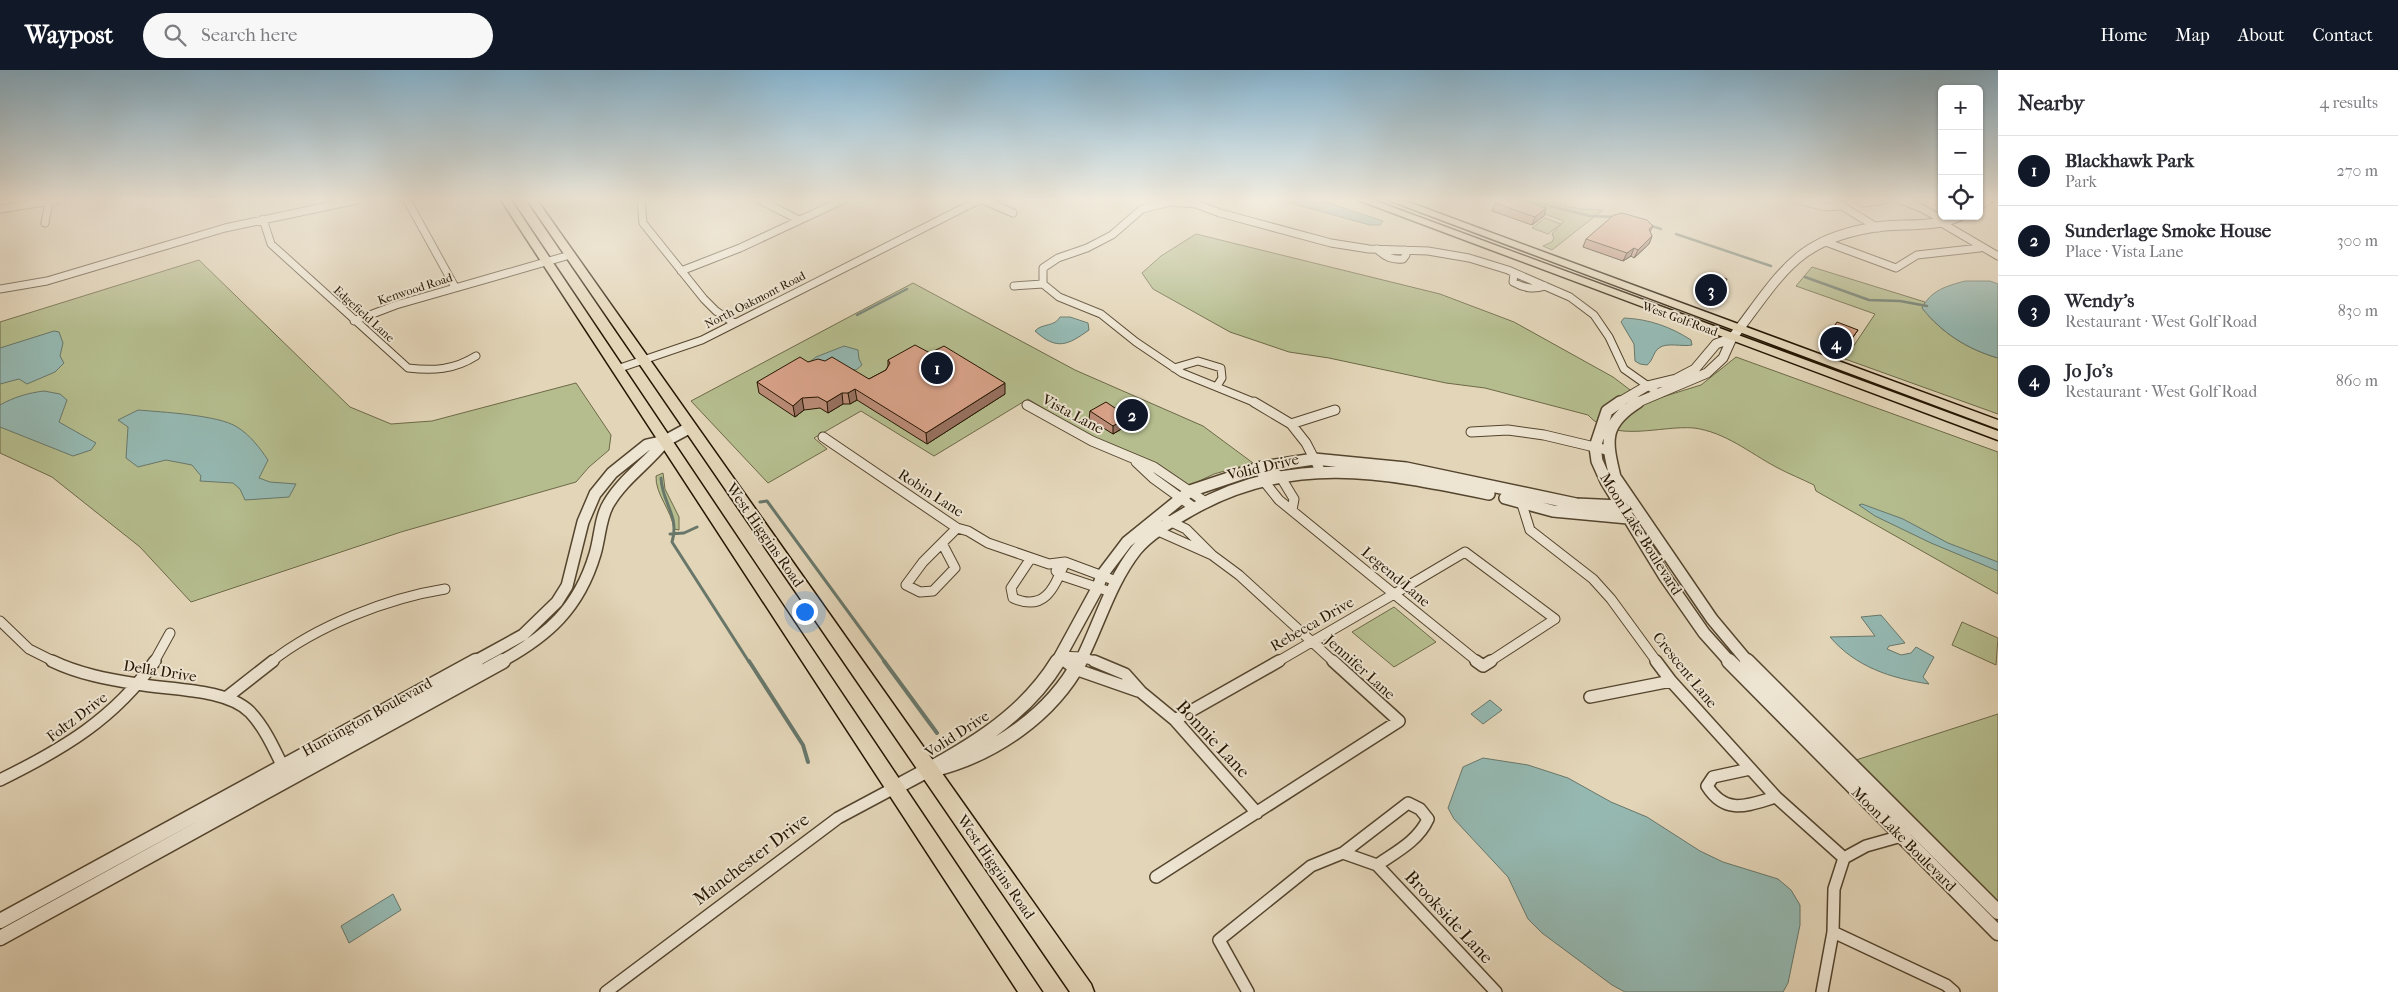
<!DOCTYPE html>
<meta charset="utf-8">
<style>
:root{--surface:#fff;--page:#f7f7f7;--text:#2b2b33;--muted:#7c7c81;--line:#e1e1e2;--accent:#111827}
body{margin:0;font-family:"IM FELL French Canon",serif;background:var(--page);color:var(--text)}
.controls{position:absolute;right:15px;top:15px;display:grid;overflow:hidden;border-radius:8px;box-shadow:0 1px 4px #0004}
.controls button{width:45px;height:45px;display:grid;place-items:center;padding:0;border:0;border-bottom:1px solid var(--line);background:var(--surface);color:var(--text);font:25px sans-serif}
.you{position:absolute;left:804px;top:541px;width:18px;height:18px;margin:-12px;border:4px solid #fff;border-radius:50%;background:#1a73e8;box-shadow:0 0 0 8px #1a73e833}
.badge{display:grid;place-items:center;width:32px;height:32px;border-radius:50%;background:var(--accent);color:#fff;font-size:16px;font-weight:700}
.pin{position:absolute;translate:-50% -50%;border:2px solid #fff;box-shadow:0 1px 5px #0006}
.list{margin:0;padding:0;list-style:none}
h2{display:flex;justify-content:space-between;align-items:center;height:65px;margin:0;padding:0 20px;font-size:21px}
h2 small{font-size:16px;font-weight:400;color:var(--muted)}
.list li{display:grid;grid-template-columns:32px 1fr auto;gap:15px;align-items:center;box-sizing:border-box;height:70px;padding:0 20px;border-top:1px solid var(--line)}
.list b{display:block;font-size:19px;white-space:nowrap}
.list p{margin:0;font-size:16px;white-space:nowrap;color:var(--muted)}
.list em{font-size:16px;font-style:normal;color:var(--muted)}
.icon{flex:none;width:28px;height:28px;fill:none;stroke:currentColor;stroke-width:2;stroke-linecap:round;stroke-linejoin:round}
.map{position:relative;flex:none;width:1998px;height:922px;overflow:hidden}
header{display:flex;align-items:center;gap:30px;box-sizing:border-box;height:70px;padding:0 25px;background:var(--accent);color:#fff}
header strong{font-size:24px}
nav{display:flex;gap:28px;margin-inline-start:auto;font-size:18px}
.search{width:350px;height:45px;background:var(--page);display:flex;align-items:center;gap:12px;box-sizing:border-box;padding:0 18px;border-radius:28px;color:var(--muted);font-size:19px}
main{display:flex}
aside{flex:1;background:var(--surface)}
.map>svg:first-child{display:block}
.green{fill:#b5bd8e;stroke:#6d6947}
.water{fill:#95b8b1;stroke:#68776a}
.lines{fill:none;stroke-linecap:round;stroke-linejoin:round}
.stream-far2{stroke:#68776a;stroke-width:2.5}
.stream-far1{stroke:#68776a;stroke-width:3}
.stream{stroke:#68776a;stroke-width:4}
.minor-far2-casing{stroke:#54452e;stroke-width:9}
.minor-far1-casing{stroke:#54452e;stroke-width:11}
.minor-casing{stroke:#54452e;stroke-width:14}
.tertiary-far2-casing{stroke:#54452e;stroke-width:11}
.tertiary-far1-casing{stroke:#54452e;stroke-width:14}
.tertiary-casing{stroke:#54452e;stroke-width:17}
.primary-casing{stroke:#251500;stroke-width:3}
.minor-far2{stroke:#ede4d1;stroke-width:7}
.minor-far1{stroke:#ede4d1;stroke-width:9}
.minor{stroke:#ede4d1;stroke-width:11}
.tertiary-far2{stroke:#ede4d1;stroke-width:9}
.tertiary-far1{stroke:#ede4d1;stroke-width:11}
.tertiary{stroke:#ede4d1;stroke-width:14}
.primary{fill:#e3d5b8;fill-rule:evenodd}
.wall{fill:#ba8b76;stroke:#251500}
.shaded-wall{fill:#977160;stroke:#251500}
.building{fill:#d8a289;stroke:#251500}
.labels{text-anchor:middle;stroke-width:4;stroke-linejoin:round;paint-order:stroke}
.far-street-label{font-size:12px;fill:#251500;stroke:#ede4d1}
.street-label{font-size:15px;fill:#251500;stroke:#ede4d1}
.near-street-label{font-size:18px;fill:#251500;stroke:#ede4d1}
</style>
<header>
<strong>Waypost</strong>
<div class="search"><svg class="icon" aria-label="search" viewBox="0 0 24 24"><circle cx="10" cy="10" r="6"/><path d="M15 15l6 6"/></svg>Search here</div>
<nav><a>Home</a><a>Map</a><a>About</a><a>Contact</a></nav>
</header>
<main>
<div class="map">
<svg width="1998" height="922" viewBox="0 0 1998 922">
<rect width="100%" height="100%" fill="#e3d5b8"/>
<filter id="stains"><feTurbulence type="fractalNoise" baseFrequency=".004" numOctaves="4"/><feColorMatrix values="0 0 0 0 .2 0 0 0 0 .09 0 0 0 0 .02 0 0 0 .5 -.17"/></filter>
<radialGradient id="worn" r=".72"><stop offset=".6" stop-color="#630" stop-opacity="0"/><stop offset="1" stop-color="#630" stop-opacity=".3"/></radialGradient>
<path class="green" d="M1505,130H1540L1580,139L1603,140L1552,180L1543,176L1552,172L1554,168L1552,164L1564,151Z
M1545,148L1561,154L1548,164L1532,158Z
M1196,164L1440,224L1514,252L1613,307L1646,332L1701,315L1736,287L1998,382V524L1816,421L1814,415C1802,409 1789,404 1776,397C1750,383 1725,362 1694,358C1660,355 1614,374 1588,345L1485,318L1446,313L1329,288L1289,282L1230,262L1153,219L1142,203L1161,186Z
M199,190L350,337L391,354L432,351L576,313L611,365L609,380L589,397L576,412L401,462L191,532L140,477L52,407L0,383V252Z
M1812,197L1925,232L1922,238C1942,263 1967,279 1998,288V344L1845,289L1875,244L1796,216Z
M913,213L1075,300L1203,356L1253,393L1214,404L1180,420L1028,329L934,386L861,341L814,368L827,379L768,413L691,331Z
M663,403L665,419L679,447V460L674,459C672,441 655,424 656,406Z
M1394,537L1436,572L1394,597L1352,562Z
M1962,552L1998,568L1996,595L1952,575Z
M1998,644V834L1856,690Z"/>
<path class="water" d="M1279,130H1319L1383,151L1380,155H1370Z
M1965,211H1990L1998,214V288C1967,279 1942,263 1922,238C1931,220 1947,216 1965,211Z
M1060,247H1070L1088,253L1089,260C1068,275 1057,281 1035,261C1042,253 1055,257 1060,247Z
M1624,248C1649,249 1671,257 1691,270L1692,275C1683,277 1666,272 1659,278C1653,282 1653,291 1647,295L1640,294L1635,291L1634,274L1621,252Z
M54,261L59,262L63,273L60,286L64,293L55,302L27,314L19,309L0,314V278Z
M844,276L858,280L859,289L862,295L856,300L808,293L816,287Z
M44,321L60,324L67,330L59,352L96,373L91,380L73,386L0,357V335C14,327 28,323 44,321Z
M138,340C161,342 219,345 237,357C250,365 260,378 268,390L259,408L270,412L296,414L289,427L245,430L240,419L233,413L200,411L201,406L192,395L166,390L138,397L126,388L128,357L118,350Z
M1862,434L1903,449L1948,473L1998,492V501L1931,473L1875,446L1859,435Z
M1881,545L1905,573L1889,576L1887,579L1901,585L1911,583L1916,577L1934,587L1923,607L1929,614C1890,608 1856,597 1830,567L1875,566L1861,547Z
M1490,630L1502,640L1483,654L1471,644Z
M1483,688L1528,695L1568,708L1611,732L1647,747L1700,781L1723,792L1778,809L1791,820L1800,835V855L1788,913L1783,922H1625L1612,915L1542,863L1528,849L1508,807L1454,749L1448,738L1463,697Z
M393,824L401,840L349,873L341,856Z"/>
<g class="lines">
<path class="stream-far2" d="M1527,130L1590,146L1617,147
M1649,155L1661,159
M1676,164L1771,196
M1805,207L1869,230L1900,231L1927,236
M857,245L907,219"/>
<path class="stream-far1" d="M661,408C662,433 680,446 672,472L749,592
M760,432L767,431L885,592
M670,464L684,463L697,457"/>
<path class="stream" d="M749,591L803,675L808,692
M884,591L937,663"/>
<defs>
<path id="minor-far2" d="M407,130L455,217
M641,130L643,153L704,229L716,241L734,253
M760,130L799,150
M983,130L1013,143
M1799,130L1825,137L1840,136
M1832,130L1878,158
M1858,130L1863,133L1884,130
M1900,130L1919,137L1947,152
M0,139L57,130
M263,149L271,174L408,298C433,301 454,300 476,286
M1940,152L1998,186
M45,153L49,132
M1823,171L1896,198L1917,185L1980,178
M1377,179C1385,187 1392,190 1403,189L1406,185L1405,180
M681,201L740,178L843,130
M1514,203L1513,212C1524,218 1533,220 1545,216
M1014,216L1043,214
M0,219L47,211L225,158L357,130
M354,251L396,235L570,185
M1174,298L1198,291L1221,298L1222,308L1217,316
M617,299L702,270L979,130
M1256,333L1182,303L1136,272L1101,244L1059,227L1043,214V198L1058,188L1087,178L1112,165L1142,139L1170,132L1196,134L1220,143L1331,173L1369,179L1428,181L1469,188L1508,200L1570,227L1594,245L1609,267L1624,299L1658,323"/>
<path id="minor-far1" d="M1254,332L1291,354L1306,373L1320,400
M1027,335L1092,371L1154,397L1204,431
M1291,354L1335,340
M1471,362L1508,360L1544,365L1607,380
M823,367L957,458L968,461L988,473L1049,494L1065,492L1116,511
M1136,392L1153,408L1193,437
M1262,397L1280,406L1294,429L1292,440
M1262,397L1263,410L1279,430L1394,524
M1520,428L1530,460L1593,509L1611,529L1657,592
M1167,450L1186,459L1212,485
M1156,455L1158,461L1212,485L1239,505L1334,592
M943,475L955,498L933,521L920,522L906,515L923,492L957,458
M1031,488L1011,518L1013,528C1045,542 1054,518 1065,492
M1056,501L1060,505L1111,522
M1394,524L1478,592
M1394,524L1465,482L1555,549L1489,592
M0,551L29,579L55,592
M1060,586L1081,587L1098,592
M1060,586L1067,592
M154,592L170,563
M271,592C316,556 388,528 445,519
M1277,592L1394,524"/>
<path id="minor" d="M52,591C79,604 107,609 137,614C169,620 226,618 250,642C266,659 275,681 285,701
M1065,591L1075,599L1138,621
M1094,591L1125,604L1141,622L1175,650L1257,743
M1476,591L1483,596L1491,591
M1656,591L1671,611L1776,727L1844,788
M227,627L273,591
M1590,627L1671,611
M1175,650L1279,591
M1750,699L1713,707L1707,716C1726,746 1748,735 1776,727
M0,710C63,679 114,649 155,591
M1343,783L1408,733L1420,739L1428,749C1418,771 1396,782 1377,795
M1156,807L1399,651L1333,591
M1833,862L1946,915L1954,922
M606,922L838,748L896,717
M1248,922L1219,870L1311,796L1343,783L1377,795L1496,922
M1822,922L1833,862L1834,819L1844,788L1866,776L1905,765"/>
<path id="tertiary-far2" d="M1979,135L1988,130
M1733,267C1782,203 1797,166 1884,156C1910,154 1937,157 1960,146
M1618,333L1647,316L1676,309L1695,299L1716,274L1732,268
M1636,333L1707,303L1723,288L1732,268"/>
<path id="tertiary-far1" d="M1620,332L1607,341L1595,377L1597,391L1606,411L1665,507L1704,563L1730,592
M1638,332C1603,354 1606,370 1615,407L1712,549L1748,592
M1505,428L1553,441L1628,448
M474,592L523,565L557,532L567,516L583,452L595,424L612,403L647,375L665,371L689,358
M500,592C548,566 579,538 595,484C600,468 600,447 609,433C623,409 648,393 665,371
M1057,592L1098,517L1102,505L1127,472L1190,421L1262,397L1314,389L1406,398L1576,434L1620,436
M1080,592C1099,555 1110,513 1136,480C1150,463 1172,451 1191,440C1291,383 1382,402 1489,424"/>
<path id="tertiary" d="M1729,591L1998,863
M1747,591L1998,842
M935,699C994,684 1051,645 1080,591
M896,717C958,684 1021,652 1058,591
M0,851L476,591
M0,868L503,591"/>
<path id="primary" d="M501,130H511L1042,922H1018Z
M527,130H537L1091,914L1094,922H1070Z
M1358,130H1373L1998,361V370Z
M1388,130H1403L1998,350V359Z"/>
</defs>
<use href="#minor-far2" class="minor-far2-casing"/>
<use href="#minor-far1" class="minor-far1-casing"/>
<use href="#minor" class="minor-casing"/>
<use href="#tertiary-far2" class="tertiary-far2-casing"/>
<use href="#tertiary-far1" class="tertiary-far1-casing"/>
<use href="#tertiary" class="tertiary-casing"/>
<use href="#primary" class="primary-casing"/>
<use href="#minor-far2" class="minor-far2"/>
<use href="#minor-far1" class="minor-far1"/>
<use href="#minor" class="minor"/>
<use href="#tertiary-far2" class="tertiary-far2"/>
<use href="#tertiary-far1" class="tertiary-far1"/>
<use href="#tertiary" class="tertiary"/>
<use href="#primary" class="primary"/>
</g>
<path class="wall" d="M1495,133L1546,138L1544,146L1532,155L1492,141Z
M1653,156L1650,162L1652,166L1649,174L1634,188L1631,186L1623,191L1583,177L1586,169Z
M1727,209L1723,217L1712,228L1700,223L1704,215Z
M1858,260L1842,283L1821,276L1827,267Z
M888,290L1005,324L927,374L857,330L850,334H843L828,343L820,338L804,340L795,347L759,323L757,312L808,292L869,309L886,300L888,296Z
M1139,338V346L1129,351L1128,355L1113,364L1089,349L1090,341L1118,340Z"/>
<path class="shaded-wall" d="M1546,138L1544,146L1532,155L1535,147Z
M1652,166L1649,174L1634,188L1638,180Z
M1634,178L1631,186L1623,191L1627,183Z
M1727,209L1723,217L1712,228L1716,220Z
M1005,313V324L927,374L926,363Z
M855,319L857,330L850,334L848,323Z
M842,323L843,334L828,343L827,332Z
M802,328L804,340L795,347L793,336Z
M1139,338V346L1129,351L1128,355L1113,364V356L1126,345Z"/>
<path class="building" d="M1499,130H1522L1546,138L1535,147L1495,133Z
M1622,143L1647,150L1653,156L1649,159L1652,166L1638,180L1634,178L1627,183L1586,169L1614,145Z
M1714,204L1727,209L1716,220L1704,215Z
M1837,252L1858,260L1847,275L1827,267Z
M915,275L930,283L944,276L1005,313L926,363L855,319L848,323H842L827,332L818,327L802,328L793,336L757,312L800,287L808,292L818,289L825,291L832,287L869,309L886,300L890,293L888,290Z
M1106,332L1118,340L1132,333L1139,338L1126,345L1129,347L1113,356L1090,341Z"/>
<linearGradient id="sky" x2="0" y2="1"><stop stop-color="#87b6d2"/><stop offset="0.5" stop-color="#f2ecdf"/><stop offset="1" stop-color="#f2ecdf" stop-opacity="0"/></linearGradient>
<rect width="1998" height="259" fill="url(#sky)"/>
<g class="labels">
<g class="far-street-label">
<text transform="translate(415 219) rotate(-18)" y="4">Kenwood Road</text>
<text transform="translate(755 230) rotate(-27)" y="4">North Oakmont Road</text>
<text transform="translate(364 244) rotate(42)" y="4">Edgefield Lane</text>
<text transform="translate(1680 249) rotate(20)" y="4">West Golf Road</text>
</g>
<g class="street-label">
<text transform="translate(1073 344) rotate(28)" y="5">Vista Lane</text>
<text transform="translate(1263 397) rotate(-13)" y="5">Volid Drive</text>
<text transform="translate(931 423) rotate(33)" y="5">Robin Lane</text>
<text transform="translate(1641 464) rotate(58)" y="5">Moon Lake Boulevard</text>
<text transform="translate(765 465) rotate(55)" y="5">West Higgins Road</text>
<text transform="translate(1396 507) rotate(40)" y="5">Legend Lane</text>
<text transform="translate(1312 554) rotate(-30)" y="5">Rebecca Drive</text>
<text transform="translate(1360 597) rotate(42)" y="5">Jennifer Lane</text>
<text transform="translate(1685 600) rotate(51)" y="5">Crescent Lane</text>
<text transform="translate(160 601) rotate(9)" y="5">Della Drive</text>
<text transform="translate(77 647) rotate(-37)" y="5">Foltz Drive</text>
<text transform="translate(367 647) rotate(-29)" y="5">Huntington Boulevard</text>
<text transform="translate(957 664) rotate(-33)" y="5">Volid Drive</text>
<text transform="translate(1904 769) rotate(45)" y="5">Moon Lake Boulevard</text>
<text transform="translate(996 797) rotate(55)" y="5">West Higgins Road</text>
</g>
<g class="near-street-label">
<text transform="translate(1213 669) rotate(47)" y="6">Bonnie Lane</text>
<text transform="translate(751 789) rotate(-37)" y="6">Manchester Drive</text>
<text transform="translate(1449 847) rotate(47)" y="6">Brookside Lane</text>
</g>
</g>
<rect width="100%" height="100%" filter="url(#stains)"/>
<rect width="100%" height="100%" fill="url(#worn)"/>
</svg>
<div class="controls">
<button>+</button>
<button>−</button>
<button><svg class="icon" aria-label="locate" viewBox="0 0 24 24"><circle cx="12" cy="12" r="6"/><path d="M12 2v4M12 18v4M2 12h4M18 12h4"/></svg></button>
</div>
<div class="you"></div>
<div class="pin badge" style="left:937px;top:298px">1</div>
<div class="pin badge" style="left:1132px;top:345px">2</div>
<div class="pin badge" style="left:1711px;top:220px">3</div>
<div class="pin badge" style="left:1836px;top:273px">4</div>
</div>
<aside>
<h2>Nearby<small>4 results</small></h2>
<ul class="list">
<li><span class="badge">1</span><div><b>Blackhawk Park</b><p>Park</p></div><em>270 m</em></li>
<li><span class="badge">2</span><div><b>Sunderlage Smoke House</b><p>Place · Vista Lane</p></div><em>300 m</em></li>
<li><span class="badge">3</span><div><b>Wendy's</b><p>Restaurant · West Golf Road</p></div><em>830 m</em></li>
<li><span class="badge">4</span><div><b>Jo Jo's</b><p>Restaurant · West Golf Road</p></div><em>860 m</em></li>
</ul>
</aside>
</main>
